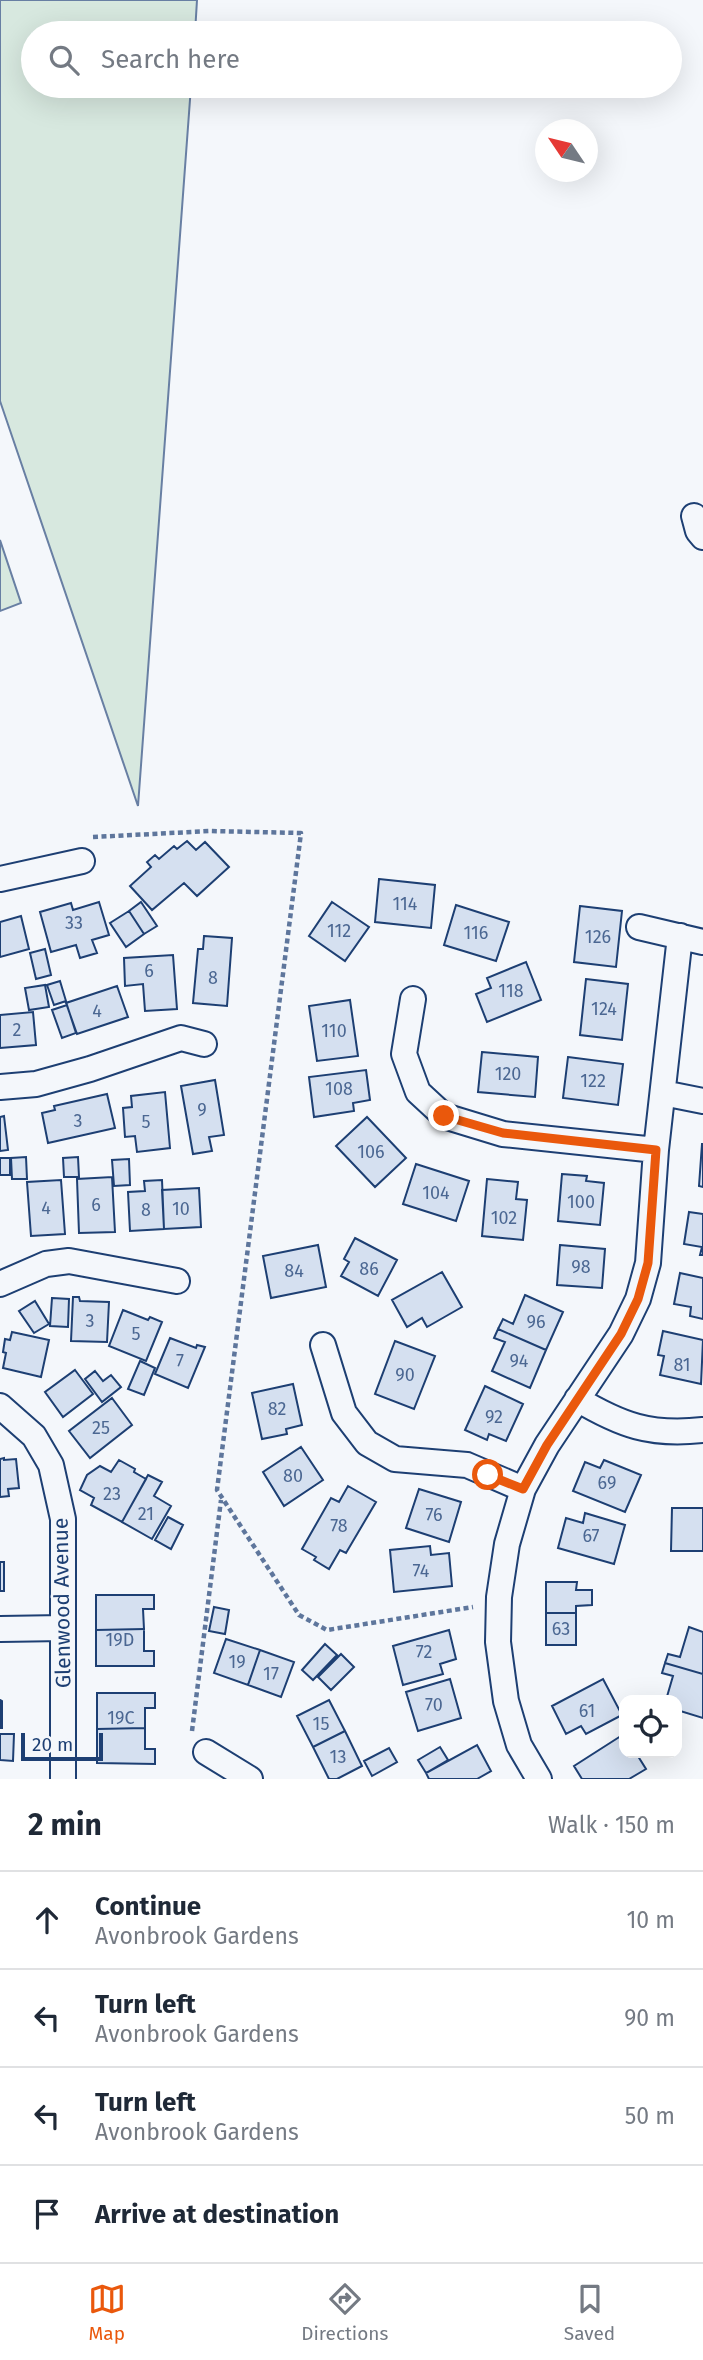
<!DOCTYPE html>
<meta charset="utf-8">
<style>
:root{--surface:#fff;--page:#f2f2f3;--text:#1f2937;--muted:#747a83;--line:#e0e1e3;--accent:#ea580c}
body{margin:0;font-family:"Fira Sans",sans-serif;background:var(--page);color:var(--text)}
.controls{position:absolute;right:21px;bottom:21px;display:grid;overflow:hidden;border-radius:14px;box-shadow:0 7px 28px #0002}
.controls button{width:63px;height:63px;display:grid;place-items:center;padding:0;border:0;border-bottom:2px solid var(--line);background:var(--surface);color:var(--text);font:35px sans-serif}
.compass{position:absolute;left:535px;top:119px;width:63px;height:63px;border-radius:50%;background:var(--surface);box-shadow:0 7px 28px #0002;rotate:305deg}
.scale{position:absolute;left:21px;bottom:18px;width:82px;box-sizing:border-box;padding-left:7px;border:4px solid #1d3f73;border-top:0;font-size:19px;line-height:24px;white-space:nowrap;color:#1d3f73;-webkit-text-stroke:5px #f4f7fb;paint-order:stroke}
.stop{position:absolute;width:21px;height:21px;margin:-16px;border:5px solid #ea580c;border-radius:50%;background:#fff}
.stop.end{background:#ea580c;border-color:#fff;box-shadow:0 2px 7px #0008}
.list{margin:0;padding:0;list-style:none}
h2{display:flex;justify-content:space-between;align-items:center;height:91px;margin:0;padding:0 28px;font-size:30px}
h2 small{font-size:23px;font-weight:400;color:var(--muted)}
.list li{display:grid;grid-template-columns:46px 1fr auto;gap:21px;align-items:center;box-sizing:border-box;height:98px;padding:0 28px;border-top:2px solid var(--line)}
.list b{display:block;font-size:26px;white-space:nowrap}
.list p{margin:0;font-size:23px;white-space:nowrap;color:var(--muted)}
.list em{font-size:23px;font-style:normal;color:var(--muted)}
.icon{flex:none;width:38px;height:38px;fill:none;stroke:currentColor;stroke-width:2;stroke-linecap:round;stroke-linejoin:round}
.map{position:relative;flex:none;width:703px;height:1779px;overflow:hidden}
.search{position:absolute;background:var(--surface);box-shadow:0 7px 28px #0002;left:21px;right:21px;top:21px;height:77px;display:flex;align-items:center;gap:18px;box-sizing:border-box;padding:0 24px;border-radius:38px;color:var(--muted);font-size:26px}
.sheet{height:483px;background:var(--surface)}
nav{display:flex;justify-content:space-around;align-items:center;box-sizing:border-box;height:98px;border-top:2px solid var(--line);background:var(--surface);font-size:19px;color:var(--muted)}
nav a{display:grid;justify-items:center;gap:4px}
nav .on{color:var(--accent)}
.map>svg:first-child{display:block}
.green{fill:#d7e8df;stroke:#687fa3;stroke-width:2}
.building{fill:#d5e0f0;stroke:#1d3f73;stroke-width:2}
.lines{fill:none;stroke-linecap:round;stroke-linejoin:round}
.street-casing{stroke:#1d3f73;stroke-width:28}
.path{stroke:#5e769c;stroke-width:4.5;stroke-dasharray:5 3.5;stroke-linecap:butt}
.street{stroke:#f4f7fb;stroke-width:24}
.route{stroke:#ea580c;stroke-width:9}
.labels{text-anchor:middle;stroke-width:5;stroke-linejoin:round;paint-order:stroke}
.number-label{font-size:18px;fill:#4b6792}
.street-label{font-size:21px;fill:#1d3f73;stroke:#f4f7fb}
</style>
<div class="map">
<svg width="703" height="1779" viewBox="0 0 703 1779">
<rect width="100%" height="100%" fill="#f4f7fb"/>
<path class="green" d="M0,0H197L195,33H33V86H191L138,806L0,401Z
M0,540L21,603L0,611Z"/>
<path class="building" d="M187,841L196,850L205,842L229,867L197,896L184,883L152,910L130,886L151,867L147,862L155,855L159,859L174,846L177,849Z
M379,879L435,885L431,928L375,922Z
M99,902L109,935L92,940L97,953L80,958L76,945L51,952L40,912L71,903L73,910Z
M141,902L157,926L144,934L129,911Z
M332,902L369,927L345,961L309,936Z
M456,905L509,922L496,961L444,945Z
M580,906L622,911L616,967L574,962Z
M129,911L144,934L126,947L110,923Z
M21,916L29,949L0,957V922Z
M204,936L232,938L227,1006L193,1003L198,949H203Z
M45,949L51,975L36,979L30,953Z
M173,955L177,1009L145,1011L143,984L125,986L124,958Z
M526,962L541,1000L487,1022L476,994L491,988L487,978Z
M586,979L628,984L622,1040L580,1035Z
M60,981L66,1001L54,1005L47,985Z
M45,985L49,1007L29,1010L25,988Z
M117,986L128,1017L77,1034L66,1003Z
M350,1000L358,1056L317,1061L309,1006Z
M67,1005L76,1033L62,1038L52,1010Z
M33,1012L36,1045L0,1048V1015Z
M482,1052L538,1057L535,1097L478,1092Z
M568,1057L623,1064L618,1105L563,1098Z
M366,1070L370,1100L353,1103L354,1111L314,1117L309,1077Z
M215,1080L224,1135L209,1137L212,1151L193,1154L181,1086Z
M165,1092L170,1148L137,1152L135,1136L125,1137L123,1108L132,1107L131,1096Z
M107,1094L115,1128L48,1143L42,1113L55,1110L54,1106Z
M4,1116L8,1150L0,1151V1117Z
M367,1117L406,1158L375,1187L336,1146Z
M702,1144H703V1187L699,1186Z
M26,1157L27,1179H12L11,1158Z
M78,1157L79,1177H64L63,1158Z
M0,1158H10V1175H0Z
M129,1159L130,1185L114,1186L112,1160Z
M416,1164L469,1181L456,1221L403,1204Z
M562,1174L587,1176L586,1181L604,1183L600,1225L558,1221Z
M112,1177L115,1232L79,1233L77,1179Z
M487,1179L518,1182L516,1199L527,1200L523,1240L482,1236Z
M61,1180L65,1234L31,1236L27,1182Z
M162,1180L164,1229L130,1231L128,1192L145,1191L144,1181Z
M199,1188L201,1227L164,1229L162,1190Z
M689,1212L703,1214V1255H700L702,1247L684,1244Z
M355,1238L397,1260L378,1296L341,1276L349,1262L344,1259Z
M318,1245L326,1287L271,1298L263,1256Z
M560,1245L605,1249L602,1288L557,1285Z
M442,1272L462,1307L427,1327L422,1318L407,1327L392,1300Z
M680,1273L703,1278V1319L690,1316L691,1307L674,1304Z
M525,1295L563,1312L546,1350L498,1329L503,1319L513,1324Z
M73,1297H79L80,1301L109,1302L107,1342L71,1341Z
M52,1298L69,1299L68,1327L50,1326Z
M35,1301L49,1324L34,1333L19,1311Z
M123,1310L148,1320L150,1317L162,1322L146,1361L109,1346Z
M498,1329L546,1350L530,1388L492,1371L505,1342L494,1338Z
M663,1331L703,1340L701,1384L660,1375L664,1356L658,1355Z
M12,1332L49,1340L41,1377L3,1368L6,1353L3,1352L5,1339L10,1340Z
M170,1338L196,1348L197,1345L205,1347L188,1388L155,1374Z
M395,1341L435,1356L414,1409L375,1394Z
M140,1361L155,1368L144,1395L128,1389Z
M75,1370L93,1394L63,1417L45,1392Z
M95,1371L103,1381L111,1375L121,1387L102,1402L85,1379Z
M293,1384L302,1425L286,1429L287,1434L262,1439L252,1393Z
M485,1386L523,1404L506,1441L489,1434L487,1440L465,1430Z
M112,1398L132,1425L90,1458L69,1431Z
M301,1447L323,1480L284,1506L263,1472Z
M4,1458V1460L16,1459L19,1488L8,1489L9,1496L0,1497V1459Z
M119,1460L135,1469L134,1472L146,1479L122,1522L91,1505L94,1498L80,1490L87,1475L100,1466L111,1472Z
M604,1460L641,1475L625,1512L573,1491L585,1462L600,1468Z
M148,1475L162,1482L154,1496L171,1506L152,1539L122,1522Z
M348,1486L376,1502L346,1553L340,1550L329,1569L314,1560L316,1557L302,1549L331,1498L339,1502Z
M419,1489L461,1502L449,1542L406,1528Z
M672,1508H703V1551H671Z
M585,1513L625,1525L614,1564L558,1548L566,1518L583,1523Z
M168,1517L183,1525L171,1549L155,1540Z
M430,1546L431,1555L449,1553L452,1586L394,1592L390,1550Z
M0,1562H4V1591H0Z
M546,1582H577L576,1590H592V1605L576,1606V1613H546Z
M96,1595H154V1609H143L144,1629L96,1630Z
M214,1607L229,1610L225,1634L209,1631Z
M546,1613H576V1645H546Z
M689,1627L703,1632V1674L665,1663L668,1654L680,1657Z
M144,1629V1651H154V1666H96V1630Z
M449,1630L456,1659L440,1664L443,1674L403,1685L393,1646Z
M226,1639L260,1650L248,1685L214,1673Z
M325,1644L337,1655L313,1680L302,1670Z
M260,1650L294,1662L281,1697L248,1685Z
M341,1654L354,1667L331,1690L318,1677Z
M665,1663L703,1674V1718L677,1710V1700H666L673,1676L662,1673Z
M450,1679L461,1718L418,1731L406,1692Z
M603,1679L622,1715L586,1734L581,1726L566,1734L552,1706Z
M97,1693H155V1708H145V1728L97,1729Z
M0,1700L2,1701V1728H0Z
M329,1700L345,1731L313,1747L297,1716Z
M145,1728V1749H155V1764L97,1763V1729Z
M345,1731L362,1766L337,1779H329L313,1747Z
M0,1734H14L13,1761L0,1760Z
M624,1734V1753H636L646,1769L629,1779H582L574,1766Z
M477,1745L491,1771L477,1779H429L426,1773Z
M440,1747L448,1760L426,1773L418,1760Z
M389,1748L397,1762L372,1776L364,1761Z"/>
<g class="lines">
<defs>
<path id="street" d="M694,516L698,531L703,537
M0,879L82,861
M639,927L703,942
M413,999L404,1054L418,1092L444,1116L503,1134L656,1150
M0,1087L36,1084L90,1069L181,1038L204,1044
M663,1093L703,1101
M0,1284L46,1264L69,1261L177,1281
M323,1345L344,1413L367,1443L395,1459L467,1465L523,1489
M577,1399C621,1425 650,1436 703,1430
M0,1406L34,1436L51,1465L63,1519V1779
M0,1629L63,1628
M206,1752L250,1779
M539,1779L519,1745L506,1701L498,1642L499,1597L507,1544L523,1489L547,1445L621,1334L638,1299L648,1263L656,1150L680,936"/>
</defs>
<use href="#street" class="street-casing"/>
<path class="path" d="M93,837L210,831L301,833L217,1490L299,1615L327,1630L473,1607
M192,1731L221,1500"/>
<use href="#street" class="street"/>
</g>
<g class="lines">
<path class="route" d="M444,1116L503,1133L656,1150L648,1263L638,1299L621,1334L547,1445L523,1489L488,1475"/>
</g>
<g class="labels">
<g class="number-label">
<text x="405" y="910">114</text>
<text x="74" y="929">33</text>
<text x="339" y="937">112</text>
<text x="476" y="939">116</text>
<text x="598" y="943">126</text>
<text x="149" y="977">6</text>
<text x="213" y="984">8</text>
<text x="511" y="997">118</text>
<text x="604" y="1015">124</text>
<text x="97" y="1017">4</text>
<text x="17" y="1036">2</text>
<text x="334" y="1037">110</text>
<text x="508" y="1080">120</text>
<text x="593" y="1087">122</text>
<text x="339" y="1095">108</text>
<text x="202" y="1116">9</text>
<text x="78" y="1127">3</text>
<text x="146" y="1128">5</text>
<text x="371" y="1158">106</text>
<text x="436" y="1199">104</text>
<text x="581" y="1208">100</text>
<text x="96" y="1211">6</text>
<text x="46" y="1214">4</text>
<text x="181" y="1215">10</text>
<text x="146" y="1216">8</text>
<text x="504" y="1224">102</text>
<text x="581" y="1273">98</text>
<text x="369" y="1275">86</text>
<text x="294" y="1277">84</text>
<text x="90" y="1327">3</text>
<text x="536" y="1328">96</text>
<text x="136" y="1340">5</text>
<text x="180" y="1367">7</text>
<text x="519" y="1367">94</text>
<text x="682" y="1371">81</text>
<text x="405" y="1381">90</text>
<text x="277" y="1415">82</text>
<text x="494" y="1423">92</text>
<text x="101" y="1434">25</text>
<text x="293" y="1482">80</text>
<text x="607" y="1489">69</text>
<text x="112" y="1500">23</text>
<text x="146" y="1520">21</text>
<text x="434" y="1521">76</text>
<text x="339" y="1532">78</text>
<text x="591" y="1542">67</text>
<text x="421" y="1577">74</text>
<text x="561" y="1635">63</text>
<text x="120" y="1646">19D</text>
<text x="424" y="1658">72</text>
<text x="237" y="1668">19</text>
<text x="271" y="1680">17</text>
<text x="434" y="1711">70</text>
<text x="587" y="1717">61</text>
<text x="121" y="1724">19C</text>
<text x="321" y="1730">15</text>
<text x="338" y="1763">13</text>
</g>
<g class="street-label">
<text transform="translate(62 1603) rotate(-91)" y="7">Glenwood Avenue</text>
</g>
</g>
</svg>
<div class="controls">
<button><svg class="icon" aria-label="locate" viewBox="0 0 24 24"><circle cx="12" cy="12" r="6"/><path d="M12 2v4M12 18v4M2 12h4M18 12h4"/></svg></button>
</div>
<svg class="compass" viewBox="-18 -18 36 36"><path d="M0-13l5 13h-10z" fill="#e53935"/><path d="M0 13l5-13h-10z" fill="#747a83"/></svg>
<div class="scale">20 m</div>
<div class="stop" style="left:488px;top:1475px"></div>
<div class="stop end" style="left:444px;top:1116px"></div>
<div class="search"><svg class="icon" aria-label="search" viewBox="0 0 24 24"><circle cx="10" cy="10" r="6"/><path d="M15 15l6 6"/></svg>Search here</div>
</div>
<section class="sheet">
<h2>2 min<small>Walk · 150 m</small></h2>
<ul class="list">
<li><svg class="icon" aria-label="ahead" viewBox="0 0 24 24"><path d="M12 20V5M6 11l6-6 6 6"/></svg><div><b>Continue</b><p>Avonbrook Gardens</p></div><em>10 m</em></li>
<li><svg class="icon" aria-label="left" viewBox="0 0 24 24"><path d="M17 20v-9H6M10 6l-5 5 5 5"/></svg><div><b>Turn left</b><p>Avonbrook Gardens</p></div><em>90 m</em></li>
<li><svg class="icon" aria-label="left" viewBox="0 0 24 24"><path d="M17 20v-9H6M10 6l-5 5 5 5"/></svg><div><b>Turn left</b><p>Avonbrook Gardens</p></div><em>50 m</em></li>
<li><svg class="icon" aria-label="arrive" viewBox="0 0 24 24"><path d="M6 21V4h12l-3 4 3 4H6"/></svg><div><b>Arrive at destination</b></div></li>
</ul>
</section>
<nav>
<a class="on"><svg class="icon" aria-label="map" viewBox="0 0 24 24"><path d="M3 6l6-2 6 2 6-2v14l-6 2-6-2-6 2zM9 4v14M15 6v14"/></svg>Map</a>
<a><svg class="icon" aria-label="directions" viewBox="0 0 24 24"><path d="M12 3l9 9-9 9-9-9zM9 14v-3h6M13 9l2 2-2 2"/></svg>Directions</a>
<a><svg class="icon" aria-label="saved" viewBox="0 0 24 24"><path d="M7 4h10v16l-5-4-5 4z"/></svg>Saved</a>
</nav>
